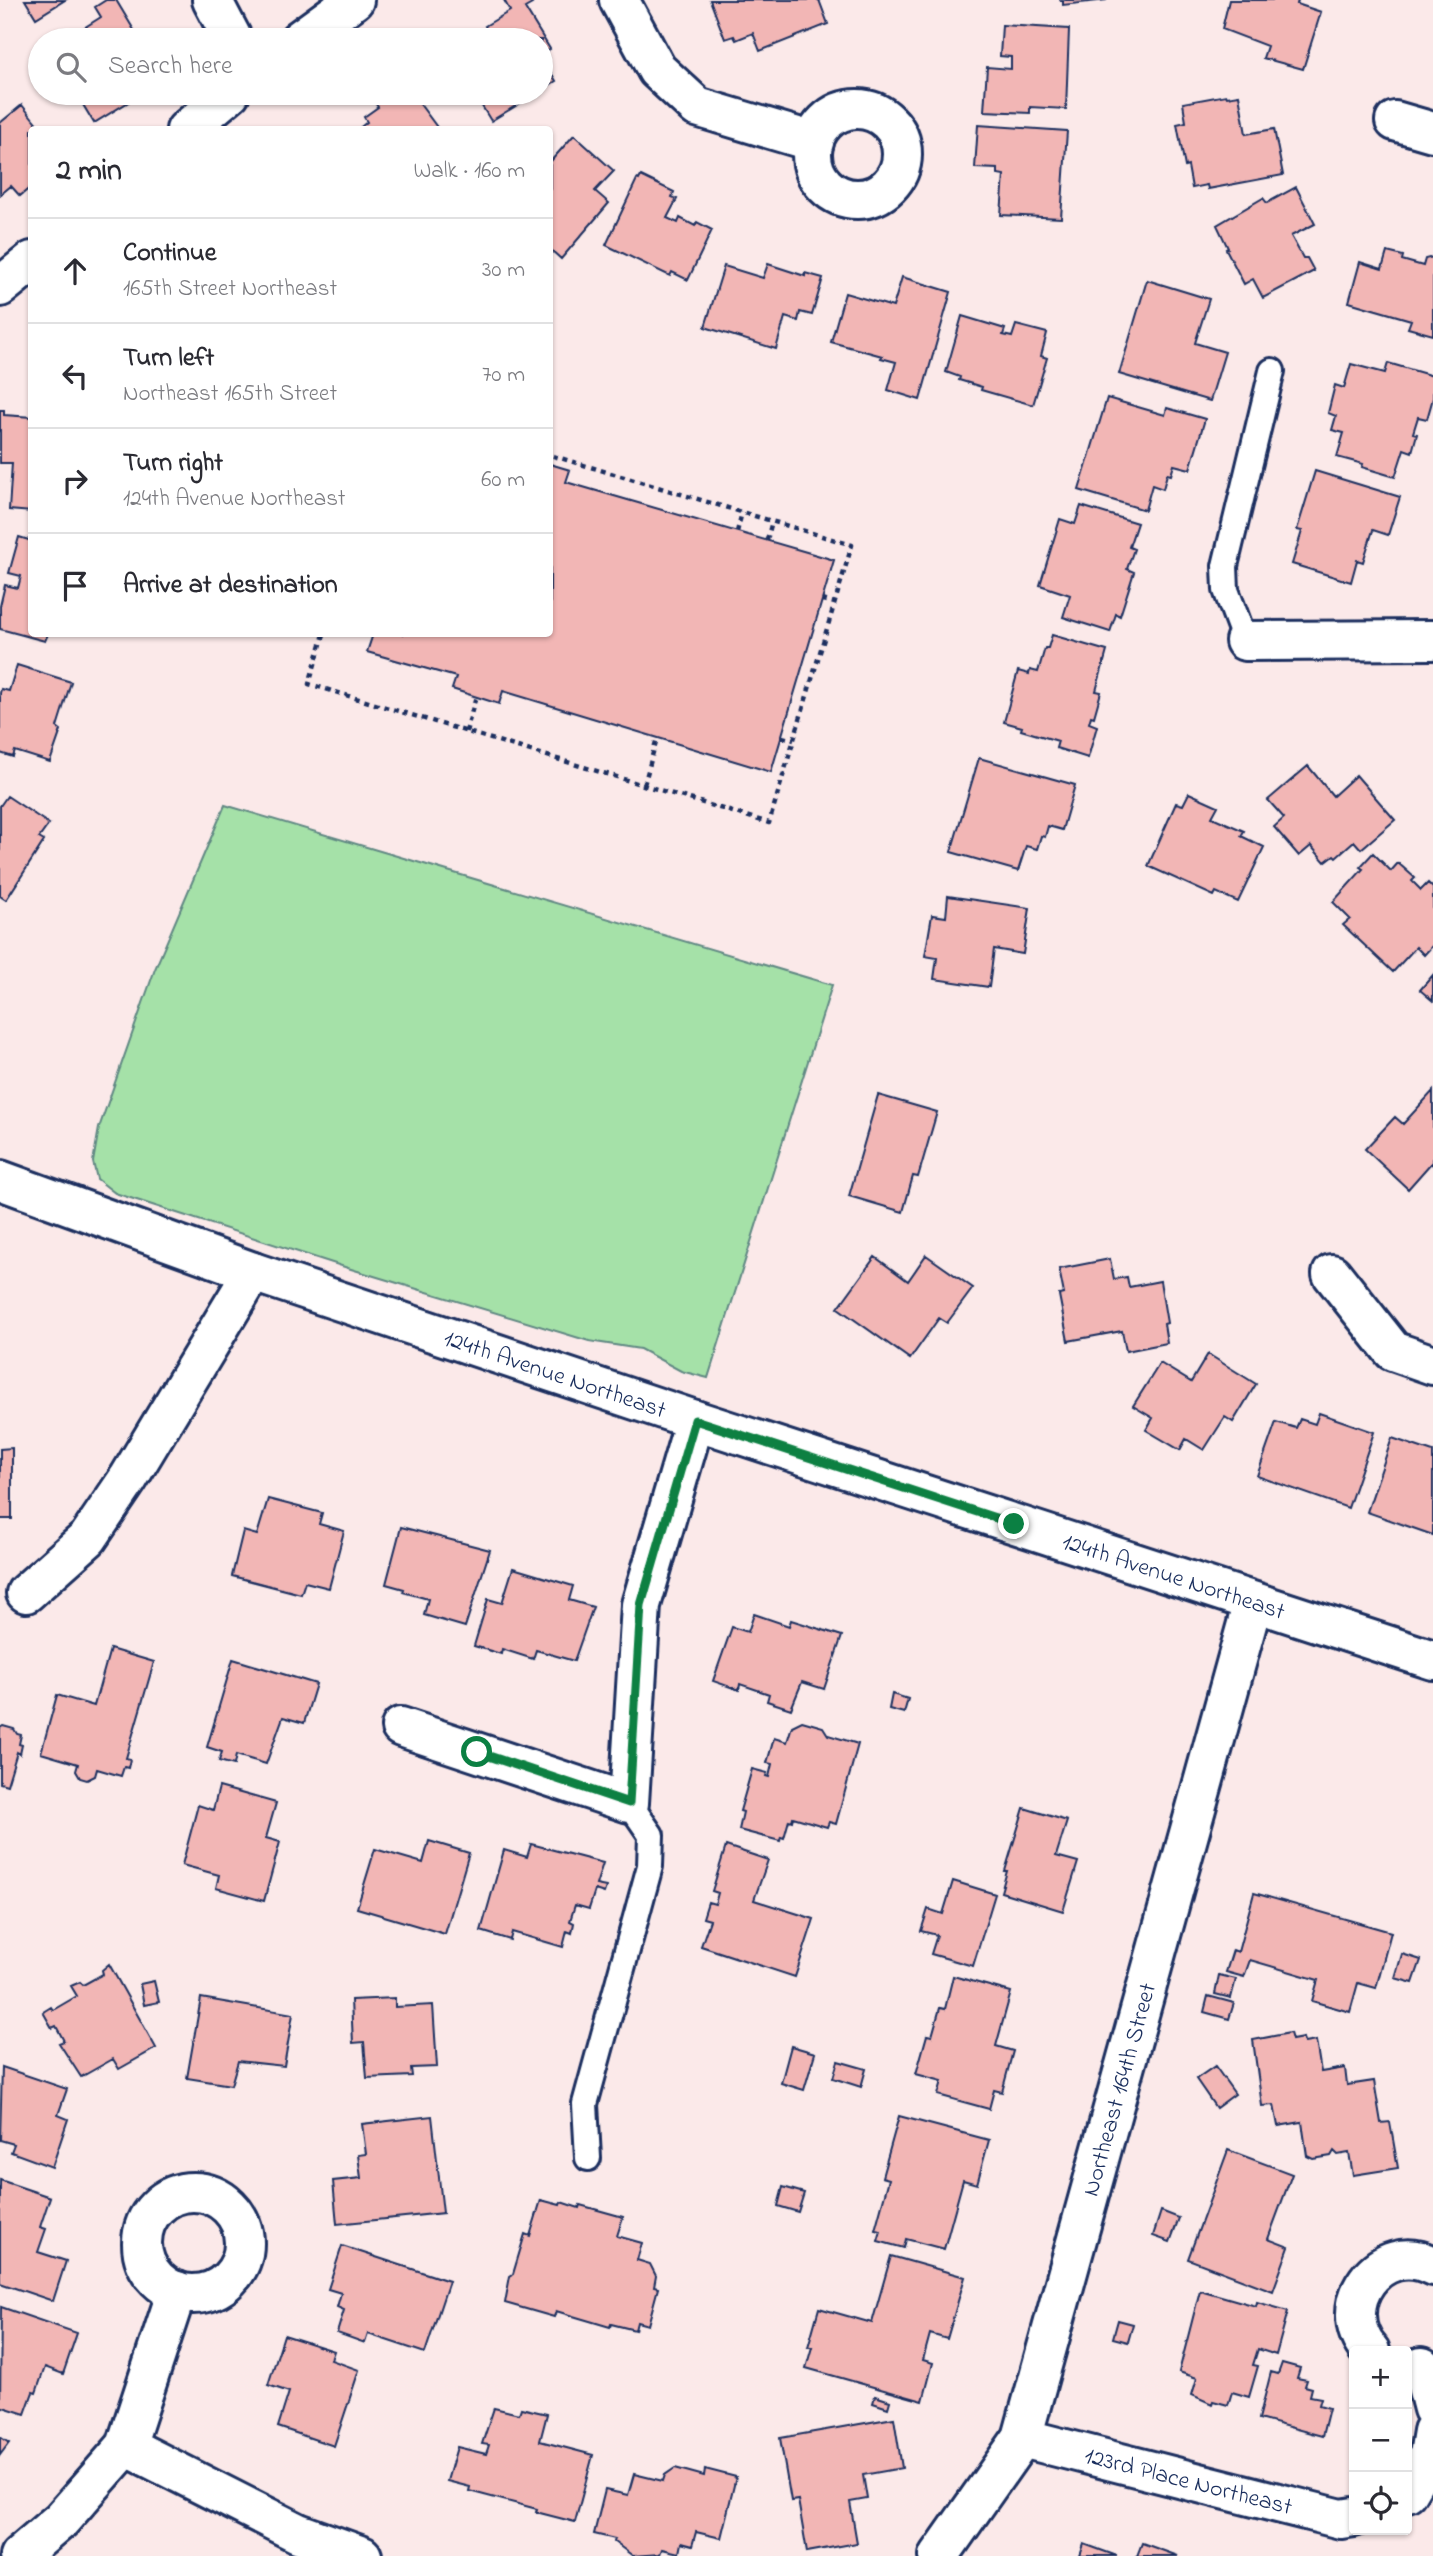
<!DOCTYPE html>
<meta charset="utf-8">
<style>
:root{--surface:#fff;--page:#f2f2f3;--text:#2b2b33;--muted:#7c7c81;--line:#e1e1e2}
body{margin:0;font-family:"Indie Flower",sans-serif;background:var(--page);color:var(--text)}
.controls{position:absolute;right:21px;bottom:21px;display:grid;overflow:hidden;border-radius:7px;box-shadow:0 2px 5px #0004}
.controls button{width:63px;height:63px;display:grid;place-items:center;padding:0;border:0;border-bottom:2px solid var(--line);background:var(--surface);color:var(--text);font:35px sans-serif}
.stop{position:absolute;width:21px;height:21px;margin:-16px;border:5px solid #0b8043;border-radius:50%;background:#fff}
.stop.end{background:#0b8043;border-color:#fff;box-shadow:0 2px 7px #0008}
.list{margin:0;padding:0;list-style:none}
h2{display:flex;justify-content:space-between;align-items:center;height:91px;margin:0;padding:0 28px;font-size:30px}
h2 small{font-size:23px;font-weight:400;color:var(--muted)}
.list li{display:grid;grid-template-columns:46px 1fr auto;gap:21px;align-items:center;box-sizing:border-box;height:105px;padding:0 28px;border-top:2px solid var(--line)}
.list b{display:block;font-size:26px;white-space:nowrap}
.list p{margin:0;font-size:23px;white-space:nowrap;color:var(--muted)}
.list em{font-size:23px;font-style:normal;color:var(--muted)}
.icon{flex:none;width:38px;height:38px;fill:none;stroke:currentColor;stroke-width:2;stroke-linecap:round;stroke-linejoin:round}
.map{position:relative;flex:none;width:1433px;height:2556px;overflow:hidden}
.search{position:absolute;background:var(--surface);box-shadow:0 2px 5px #0004;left:28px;top:28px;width:525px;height:77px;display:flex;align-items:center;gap:18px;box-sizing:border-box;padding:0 24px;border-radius:38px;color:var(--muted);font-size:26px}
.panel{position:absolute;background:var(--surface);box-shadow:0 2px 5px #0004;left:28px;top:126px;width:525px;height:511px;border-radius:7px}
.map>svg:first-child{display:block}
.green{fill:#a5e1a8;stroke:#608883;stroke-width:2}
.building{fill:#f2b6b5;stroke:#1b2f5e;stroke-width:2}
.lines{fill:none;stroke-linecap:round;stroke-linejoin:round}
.lane-casing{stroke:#1b2f5e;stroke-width:30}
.street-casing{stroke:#1b2f5e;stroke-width:44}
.secondary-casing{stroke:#1b2f5e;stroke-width:44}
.path{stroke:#1b2f5e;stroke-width:4.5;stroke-dasharray:5 5;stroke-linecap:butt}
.lane{stroke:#fff;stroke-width:24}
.street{stroke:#fff;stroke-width:38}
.secondary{stroke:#fff;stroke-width:38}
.route{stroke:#0b8043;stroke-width:9}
.labels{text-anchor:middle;stroke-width:6;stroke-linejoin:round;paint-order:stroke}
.street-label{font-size:24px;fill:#1b2f5e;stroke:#fff}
</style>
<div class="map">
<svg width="1433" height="2556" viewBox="0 0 1433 2556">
<rect width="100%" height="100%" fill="#fbe9e9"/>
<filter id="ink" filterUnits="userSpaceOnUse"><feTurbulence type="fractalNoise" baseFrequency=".0143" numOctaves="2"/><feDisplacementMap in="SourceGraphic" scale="14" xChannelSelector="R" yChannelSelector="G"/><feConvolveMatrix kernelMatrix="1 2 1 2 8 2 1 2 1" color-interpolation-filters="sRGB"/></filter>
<g filter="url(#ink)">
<path class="green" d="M225,805L832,985L708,1378L681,1371L640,1349L589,1341L351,1269L115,1193L97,1179L93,1162L99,1128L155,969Z"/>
<path class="building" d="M25,0H65L36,18Z
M106,0H116L140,40H76L83,36L79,31L101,17L95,7Z
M504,0H529L532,4L525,8L550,49L541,55V40H494L485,26L510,11Z
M710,0H819L828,24L760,51L753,33L736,40L734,36L725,39Z
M1059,0H1107L1063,5V0Z
M1229,0H1298L1297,4L1321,12L1303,69L1263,58L1267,46L1222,29Z
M1002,25L1069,29L1066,109L1030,107V113L984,111L987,67L1011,69V57L1000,56Z
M541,56L556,81L541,90Z
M76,93H143L94,123Z
M368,93H418L414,96L439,130H357L367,122L364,117L378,107Z
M474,93H537L491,121Z
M1226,95L1227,97L1239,95L1246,134L1274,129L1283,175L1208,189L1207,185L1192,188L1188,166L1185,167L1177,124L1186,122L1183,103Z
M22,105L42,130H32V186L20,196L11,186L0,195V123Z
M978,125L1067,131L1061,218L1001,215L1004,175L998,174V169L975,168Z
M574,135L614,171L595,191L609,203L561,259L550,249V162Z
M641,176L674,192L672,197L677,199L667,218L678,223L680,218L695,226L697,222L712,230L688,280L672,272L670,276L606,245L637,179L639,180Z
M1296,187L1315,224L1291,236L1303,258H1307L1314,271L1263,298L1253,279L1244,284L1226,249L1228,248L1217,225L1263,198L1267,203Z
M1387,252L1403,256L1402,260L1423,266L1425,259L1433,257V335L1408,328L1411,320L1349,302L1360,262L1382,269Z
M768,264L805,276V273L823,278L812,315L800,312L798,321L785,317L776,349L705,327L724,266L763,278Z
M902,277L951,292L920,400L888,390L896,362L881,358L882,356L831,342L845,293L893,307Z
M1147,280L1209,299L1195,343L1225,352L1210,401L1119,374Z
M962,316L1005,329L1003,335L1012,337L1016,325L1047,333L1041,356L1047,358L1033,405L981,390L982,387L959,380L960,377L946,372Z
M1388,363L1433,376V398L1427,419L1418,417L1413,433L1417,434L1412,452L1404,449L1395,477L1362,467L1363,464L1337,457L1344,433L1332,430L1336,416L1328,413L1335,385L1344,388L1351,364L1385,373Z
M1107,398L1165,415L1167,408L1205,419L1190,469L1174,465L1171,475L1167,474L1163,489L1152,485L1145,510L1079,490Z
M0,410H4V415L32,417V512L9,510L12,463H0Z
M550,464L570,470L566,482L834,560L771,772L503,691L499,704L452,689L456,677L367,652L373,634H550Z
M1315,471L1400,497L1388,535L1373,530L1363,562L1357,560L1351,582L1292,564L1302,531L1297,530Z
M1081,506L1137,523L1129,547L1134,549L1127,569L1134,572L1120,616L1116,614L1110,632L1063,617L1070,595L1040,585L1060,519L1075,524Z
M19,537L32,541V634H48L45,641L0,629V606L5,585L18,588L21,576L9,573Z
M1052,635L1107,651L1096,691L1101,692L1094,717L1091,716L1089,723L1097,726L1088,758L1056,748L1058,741L1021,730L1022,727L1004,722L1018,671L1029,674L1030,670L1038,672L1045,648H1048Z
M17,665L71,682L57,727L61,730L50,762L15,751L13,757L0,753V693L1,689L9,691Z
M979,758L1075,785L1062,830L1048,826L1045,837L1041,836L1037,849L1026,846L1018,871L951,852Z
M1308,766L1333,796L1356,775L1395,820L1361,849L1354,841L1336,857L1334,855L1325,862L1311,846L1299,856L1274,827L1284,818L1268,800Z
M1189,793L1218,806L1212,817L1244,831L1241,836L1264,847L1238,902L1216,892L1214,896L1148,866L1176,803L1183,805Z
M7,796L49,824L39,838L44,841L6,900L0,896V806Z
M1373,853L1391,871L1398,863L1415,878L1412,881L1421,890L1428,883L1433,888V945L1424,955L1416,947L1393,972L1343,925L1350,919L1333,902L1363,869L1360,867Z
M948,896L1030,908L1023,954L994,949L989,987L934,979L937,958L925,956L932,915L946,917Z
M1433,975V1001L1420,990Z
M1433,1091V1165L1431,1163L1408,1189L1365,1149L1395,1117L1403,1124Z
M878,1095L937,1112L918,1177L913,1176L903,1212L849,1196Z
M926,1255L973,1288L947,1323L939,1318L910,1359L838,1308L875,1257L908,1281Z
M1110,1259L1114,1279L1127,1277L1129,1287L1160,1281L1167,1323L1164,1324L1167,1343L1126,1351L1122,1331L1068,1341L1059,1295L1064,1294L1059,1269Z
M1208,1354L1256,1384L1233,1422L1225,1417L1204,1450L1186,1439L1180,1450L1146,1430L1153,1418L1133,1406L1160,1363L1191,1382Z
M1319,1413L1374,1432L1348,1508L1257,1476L1276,1422L1296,1428L1300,1419L1315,1424Z
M1392,1438L1433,1452V1535L1367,1512Z
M12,1448V1519H0V1449Z
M268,1499L322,1513L319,1524L344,1531L329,1588L305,1582L301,1594L232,1576L243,1531L257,1535Z
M401,1527L490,1550L465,1627L424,1615L428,1599L403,1592L404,1589L386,1584Z
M513,1568L573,1586L569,1600L593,1607L574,1661L536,1650L533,1659L502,1649L501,1654L474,1646L488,1599L502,1603Z
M754,1614L789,1626L791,1620L842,1636L824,1689L802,1682L791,1709L767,1701L769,1694L740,1684L739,1690L713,1681L732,1627L748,1632Z
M110,1649L154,1662L126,1758L130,1759L128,1768L124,1767L121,1776L97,1769L95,1776L87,1780L80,1778L76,1771L78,1764L41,1753L57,1695L94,1706Z
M233,1659L316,1684L304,1723L283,1717L266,1764L236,1755L234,1765L219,1761L222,1752L207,1747Z
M892,1694L908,1699L904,1713L889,1709Z
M802,1721L823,1727L828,1735L858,1744L836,1824L829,1822L827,1827L793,1817L792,1821L789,1820L784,1838L781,1837L780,1841L739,1830L743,1812L740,1811L752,1769L767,1773L766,1776L769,1777L772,1764L767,1763L774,1738L787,1742L792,1726Z
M3,1726L14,1729L17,1734L21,1735L19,1744L22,1745L20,1754L17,1752L7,1785L0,1783V1728Z
M219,1787L276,1803L266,1838L280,1842L264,1901L216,1888L219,1875L182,1865L198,1805L213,1810Z
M1024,1808L1067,1821L1056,1856L1078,1862L1063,1911L1001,1892L1007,1871H1005Z
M429,1841L469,1853L445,1934L357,1908L375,1849L423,1863Z
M531,1844L603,1863L596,1885L606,1887L604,1893L595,1890L589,1909L575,1905L570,1921L574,1923L572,1933L567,1931L563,1947L512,1932L510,1940L481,1931L504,1850L527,1857Z
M726,1846L768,1860L754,1900L814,1919L795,1977L701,1946L710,1920L703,1918L708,1902L715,1904L718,1893L712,1891Z
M953,1881L995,1894L973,1966L931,1954L937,1935L921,1931L928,1909L943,1914Z
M1254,1893L1391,1932L1376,1988L1358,1983L1350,2012L1312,2001L1318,1980L1250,1960L1244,1977L1226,1972L1233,1950L1238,1952Z
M1402,1954L1421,1960L1413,1983L1395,1978Z
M109,1964L156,2048L119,2069L113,2059L81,2077L59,2043L64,2041L56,2026L52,2028L43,2012L51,2007L53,2010L77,1996L71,1986L80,1982L83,1985L103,1974L102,1970Z
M1219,1975L1236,1979L1231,1998L1215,1994Z
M953,1976L1011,1992L996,2046L1013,2051L1002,2092L994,2090L989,2109L938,2095L942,2081L916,2074L927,2035L932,2036L940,2008L945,2009Z
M154,1981L159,2002L144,2005L140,1984Z
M1208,1996L1234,2003L1229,2019L1204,2012Z
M201,1998L293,2014L284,2066L238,2061L231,2085L187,2078Z
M395,1998V2007L433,2005L437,2067L411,2068L412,2076L367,2078L364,2042L353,2043L351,2000Z
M1290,2033L1292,2040L1303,2038L1304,2043L1316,2041L1321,2072L1345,2068L1347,2085L1374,2081L1381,2123L1390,2122L1398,2168L1353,2175L1349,2153L1338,2155L1334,2151L1331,2156L1313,2159L1307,2156L1302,2122L1278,2126L1274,2105L1262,2106L1253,2040Z
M791,2046L815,2053L804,2090L781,2083Z
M838,2061L866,2069L861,2087L833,2078Z
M1215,2066L1235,2094L1216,2108L1196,2079Z
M2,2067L67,2089L58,2115L68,2119L52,2167L11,2152L14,2144L0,2140Z
M432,2116L443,2213L337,2224L333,2181L361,2178L358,2155L366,2154L362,2124Z
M899,2116L989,2140L977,2184L963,2180L944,2249L906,2239L904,2248L878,2241L881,2231L875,2230L889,2179L882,2177Z
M1228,2150L1292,2174L1268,2239L1289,2247L1273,2291L1188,2259Z
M0,2180L50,2197L40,2227L46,2229L38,2252L66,2261L53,2301L0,2283Z
M783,2187L804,2193L798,2212L778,2206Z
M541,2200L560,2205L561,2202L579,2208L580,2205L623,2217L617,2236L642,2243L637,2260L650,2264L656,2276L654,2287L658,2288L648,2325L637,2322L635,2330L611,2324L610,2327L556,2311L554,2317L505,2303L510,2276L513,2274L525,2234L530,2236Z
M1161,2211L1179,2218L1170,2242L1153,2236Z
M342,2246L449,2281L425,2353L368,2334L365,2343L337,2333L344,2310L337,2307L341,2293L328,2289Z
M891,2256L965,2277L947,2339L930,2334L923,2360L933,2363L923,2401L806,2368L812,2347H808L819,2308L872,2323Z
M1200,2290L1256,2306L1257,2302L1288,2311L1276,2355L1258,2349L1253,2365L1258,2366L1249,2397L1232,2392L1228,2405L1213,2401L1212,2404L1192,2395L1197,2378L1179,2372Z
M1,2307L77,2333L63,2374L45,2367L36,2393L33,2392L25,2414L0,2406Z
M1118,2320L1133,2324L1128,2342L1113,2338Z
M284,2335L334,2351L331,2360L359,2370L334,2446L278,2427L289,2392L268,2385Z
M1282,2363L1300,2368L1297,2378L1307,2380L1305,2386L1312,2388L1310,2396L1321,2398L1319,2405L1329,2408L1322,2436L1259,2419L1271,2372L1278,2374Z
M875,2396L890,2401L888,2408L873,2403Z
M494,2408L519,2414L521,2408L547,2414L540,2441L593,2455L575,2522L536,2512L537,2509L469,2491L470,2487L447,2481L457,2447L486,2454L489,2445L482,2444Z
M894,2418L902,2468L863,2475L867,2499L850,2502L857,2543L807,2552L798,2500L791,2501L780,2438Z
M0,2437L9,2443L0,2455Z
M675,2468L704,2476L705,2469L736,2477L721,2538L696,2532L692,2546L681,2543L679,2553L662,2549L660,2554L633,2556L614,2542L615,2539L594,2534L605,2490L628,2495L634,2474L663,2481L665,2475Z
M1142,2543L1178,2556H1137Z
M1084,2544L1117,2556H1080Z"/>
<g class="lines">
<defs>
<path id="lane" d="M1245,641L1226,590L1225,566L1272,371
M588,2158L585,2104L650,1866L651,1835L629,1803"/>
<g id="street">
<path d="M212,0L233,40"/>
<path d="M619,0L657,70L697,107L814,142"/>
<path d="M299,40L354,0"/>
<circle cx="857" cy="154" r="45"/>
<path d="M1395,121L1433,132"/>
<path d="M186,130L230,93"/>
<path d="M0,287L32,261"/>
<path d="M1245,641L1433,640"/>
<path d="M1332,1274L1393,1351L1433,1365"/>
<path d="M26,1593L88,1538L128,1479L253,1272"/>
<path d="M401,1727L629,1803L641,1605L695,1420"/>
<circle cx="193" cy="2243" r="51"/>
<path d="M1370,2351C1331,2306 1380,2238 1433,2266"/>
<path d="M1422,2367L1433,2409"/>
<path id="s1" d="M1022,2438L1341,2519L1354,2517"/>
<path d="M126,2446L298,2533L362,2556"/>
<path d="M1407,2492L1429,2455L1433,2431"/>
<path d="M19,2556L61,2520L126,2446L177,2291"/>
<path id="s2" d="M939,2556L1022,2438L1253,1602"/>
</g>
<g id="secondary">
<path id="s3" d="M0,1180L253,1272L695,1420L1433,1660"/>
</g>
</defs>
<use href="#lane" class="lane-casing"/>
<use href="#street" class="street-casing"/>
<use href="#secondary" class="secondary-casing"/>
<path class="path" d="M737,532L742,512
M767,540L772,521
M822,600L835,603
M324,634L309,684L769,823L852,545L550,455
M466,732L476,696
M782,737L794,740
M644,785L657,738"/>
<use href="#lane" class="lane"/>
<use href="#street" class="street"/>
<use href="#secondary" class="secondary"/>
</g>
</g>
<g class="lines" filter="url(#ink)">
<path class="route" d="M477,1752L629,1803L641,1605L695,1420L1014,1524"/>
</g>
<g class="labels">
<g class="street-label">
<text dy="8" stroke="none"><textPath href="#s3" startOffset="588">124th Avenue Northeast</textPath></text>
<text dy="8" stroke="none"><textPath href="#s3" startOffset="1239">124th Avenue Northeast</textPath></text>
<text dy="8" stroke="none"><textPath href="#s2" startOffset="506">Northeast 164th Street</textPath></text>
<text dy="8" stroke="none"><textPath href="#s1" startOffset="172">123rd Place Northeast</textPath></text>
</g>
</g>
</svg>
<div class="controls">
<button>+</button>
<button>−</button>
<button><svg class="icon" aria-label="locate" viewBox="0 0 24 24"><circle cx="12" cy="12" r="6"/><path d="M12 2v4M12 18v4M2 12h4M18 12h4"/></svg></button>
</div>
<div class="stop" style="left:477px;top:1752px"></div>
<div class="stop end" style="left:1014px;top:1524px"></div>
<div class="search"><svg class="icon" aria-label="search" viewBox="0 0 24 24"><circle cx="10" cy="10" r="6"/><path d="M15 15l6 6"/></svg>Search here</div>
<section class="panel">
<h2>2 min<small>Walk · 160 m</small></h2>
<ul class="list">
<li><svg class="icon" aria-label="ahead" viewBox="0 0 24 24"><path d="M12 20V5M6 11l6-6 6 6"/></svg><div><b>Continue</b><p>165th Street Northeast</p></div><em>30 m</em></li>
<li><svg class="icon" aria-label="left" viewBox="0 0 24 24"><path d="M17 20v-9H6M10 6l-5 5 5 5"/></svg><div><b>Turn left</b><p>Northeast 165th Street</p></div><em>70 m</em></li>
<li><svg class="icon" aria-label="right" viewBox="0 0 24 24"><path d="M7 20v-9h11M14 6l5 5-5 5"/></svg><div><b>Turn right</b><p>124th Avenue Northeast</p></div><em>60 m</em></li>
<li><svg class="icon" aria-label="arrive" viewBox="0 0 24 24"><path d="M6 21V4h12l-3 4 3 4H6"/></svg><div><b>Arrive at destination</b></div></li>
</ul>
</section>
</div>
